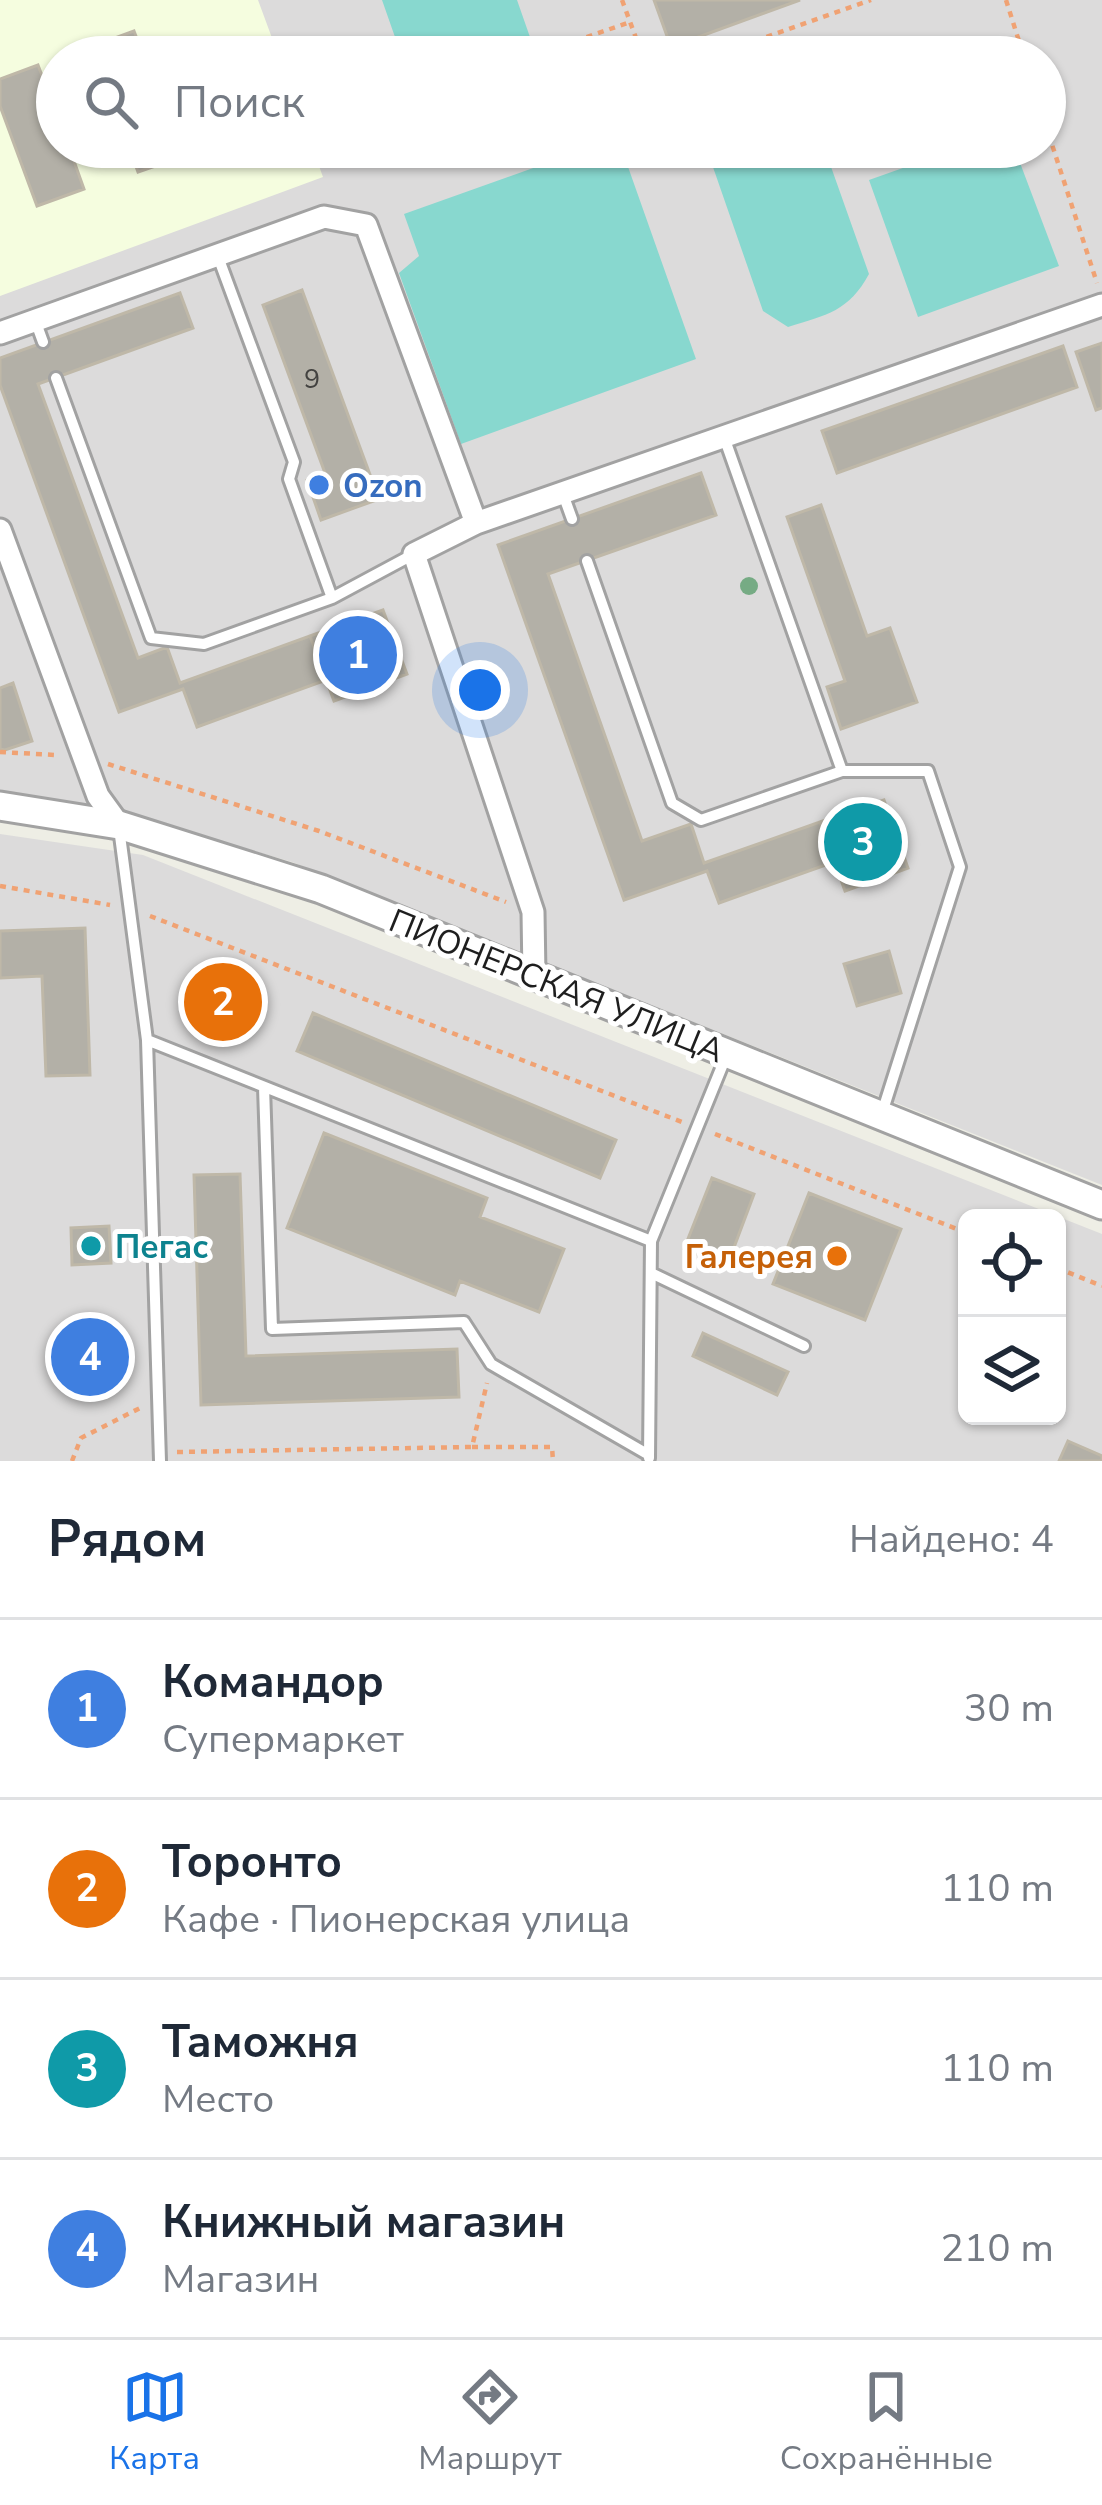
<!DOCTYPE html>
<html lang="ru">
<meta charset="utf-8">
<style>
:root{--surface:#fff;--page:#f2f2f3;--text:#1f2937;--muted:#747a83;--line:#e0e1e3;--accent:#1a73e8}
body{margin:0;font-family:"Nunito Sans",sans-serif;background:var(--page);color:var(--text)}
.controls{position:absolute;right:36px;bottom:36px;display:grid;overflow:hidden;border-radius:18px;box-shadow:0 3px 9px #0004}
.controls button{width:108px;height:108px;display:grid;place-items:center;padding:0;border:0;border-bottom:3px solid var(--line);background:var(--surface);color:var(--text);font:60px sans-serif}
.you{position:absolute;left:480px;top:690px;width:42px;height:42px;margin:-30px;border:9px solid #fff;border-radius:50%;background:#1a73e8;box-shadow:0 0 0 18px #1a73e833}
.badge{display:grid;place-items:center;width:78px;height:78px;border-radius:50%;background:var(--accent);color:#fff;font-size:39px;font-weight:700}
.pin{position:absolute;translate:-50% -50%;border:6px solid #fff;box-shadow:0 3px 12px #0006}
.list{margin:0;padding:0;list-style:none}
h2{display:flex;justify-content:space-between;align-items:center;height:156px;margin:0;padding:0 48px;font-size:51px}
h2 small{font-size:39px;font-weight:400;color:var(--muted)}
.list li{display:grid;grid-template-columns:78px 1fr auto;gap:36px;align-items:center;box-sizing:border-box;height:180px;padding:0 48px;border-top:3px solid var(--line)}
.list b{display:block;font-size:45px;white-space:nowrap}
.list p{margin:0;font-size:39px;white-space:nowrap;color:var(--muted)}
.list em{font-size:39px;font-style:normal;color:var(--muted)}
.icon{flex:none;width:66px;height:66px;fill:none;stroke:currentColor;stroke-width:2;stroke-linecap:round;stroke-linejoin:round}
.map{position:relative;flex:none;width:1102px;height:1461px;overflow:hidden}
.search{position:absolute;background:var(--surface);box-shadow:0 3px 9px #0004;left:36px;right:36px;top:36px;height:132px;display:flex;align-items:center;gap:30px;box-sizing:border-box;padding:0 42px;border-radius:66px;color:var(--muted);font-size:45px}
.sheet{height:876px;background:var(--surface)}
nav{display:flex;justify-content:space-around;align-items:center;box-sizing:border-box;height:168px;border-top:3px solid var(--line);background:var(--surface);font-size:33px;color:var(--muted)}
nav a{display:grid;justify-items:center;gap:6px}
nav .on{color:var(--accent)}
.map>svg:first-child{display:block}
.residential{fill:#dcdbdb;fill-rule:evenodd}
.education{fill:#f5fddf}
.pitch{fill:#88d8cf}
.building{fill:#b3b0a7;stroke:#bfb8a8;stroke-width:3}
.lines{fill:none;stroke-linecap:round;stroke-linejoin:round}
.service-casing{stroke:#a2a2a2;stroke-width:16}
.minor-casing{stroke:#a2a2a2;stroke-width:27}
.tertiary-casing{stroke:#a2a2a2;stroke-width:33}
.path{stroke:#f0a273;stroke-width:4.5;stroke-dasharray:6 6;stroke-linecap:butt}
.service{stroke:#fff;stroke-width:10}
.minor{stroke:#fff;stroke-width:21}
.tertiary{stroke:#fff;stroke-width:27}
.tree{fill:#76ab84}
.shop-dot{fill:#3f7fe0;stroke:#fff;stroke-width:4.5}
.culture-dot{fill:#0f9aa8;stroke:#fff;stroke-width:4.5}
.food-dot{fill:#e8710a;stroke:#fff;stroke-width:4.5}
.labels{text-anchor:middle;stroke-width:10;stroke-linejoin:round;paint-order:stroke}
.number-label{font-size:27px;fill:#434240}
.shop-label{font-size:33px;font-weight:bold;fill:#366cbe;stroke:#fff;text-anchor:start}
.street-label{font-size:33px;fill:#1e1e1e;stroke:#fff}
.culture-label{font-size:33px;font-weight:bold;fill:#0d838f;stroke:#fff;text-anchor:start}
.food-label{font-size:33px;font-weight:bold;fill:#c56008;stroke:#fff;text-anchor:end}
</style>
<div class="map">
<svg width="1102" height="1461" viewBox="0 0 1102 1461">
<rect width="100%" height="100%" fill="#eeeee5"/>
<path class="residential" d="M0,0H1102V1185L292,862L107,808L0,799ZM57,57H1045V147H57Z
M0,834L143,855L1102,1234V1461H0ZM967,1218H1057V1416H967Z"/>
<path class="education" d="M0,0H258L279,57H57V147H312L323,177L0,296Z"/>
<path class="pitch" d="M382,0H517L531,40L486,57H402Z
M592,147H621L696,359L461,444L399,273L419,256L404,214Z
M706,147H824L869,274C849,311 827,315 788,327L763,311Z
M962,147H1014L1059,266L918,317L869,180Z"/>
<path class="building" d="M654,0H800L671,47Z
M134,31L144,57H85L82,50Z
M38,65L51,99L57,97V147H69L84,189L37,206L0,106V79Z
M129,147H177L181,157L138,172Z
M302,290L379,499L321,520L307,480L325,473L263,305Z
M180,293L193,328L38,384L138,658L167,647L180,683L310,636L326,680L197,727L183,689L119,712L0,385V358Z
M1102,343V408L1096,410L1076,352Z
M1063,346L1077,387L837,473L822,431Z
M701,473L716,515L548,574L642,841L691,824L704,863L820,822L834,862L719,903L707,871L624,900L498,545Z
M821,505L867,636L890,628L917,702L841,729L827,687L845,681L787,517Z
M383,610L407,674L334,701L310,636Z
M13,683L32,741L5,750L0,749V688Z
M884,800L908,868L845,891L820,822Z
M85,928L90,1075L46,1076L42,976L0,978V931Z
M889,951L901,993L857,1006L844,964Z
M205,965L263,990L242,1039L184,1015Z
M313,1013L616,1140L600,1178L297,1051Z
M324,1133L487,1198L480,1217L564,1249L539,1312L460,1281L455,1295L287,1228Z
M240,1174L246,1356L457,1349L459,1397L201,1405L194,1175Z
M712,1178L754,1194L727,1266L684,1249Z
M809,1193L901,1229L865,1320L773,1284Z
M109,1226L111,1263L72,1265L71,1228Z
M703,1333L788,1372L777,1395L693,1356Z
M104,1337L106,1376L76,1377L75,1338Z
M1068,1441L1102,1456V1461H1059Z"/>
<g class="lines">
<defs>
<path id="service" d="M217,254L294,462L289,479L332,598
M35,320L43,342
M56,378L151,638L204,644L332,598L414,554
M724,437L842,771H928L960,867L882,1113
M563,494L572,519
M587,561L672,803L701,820L842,771
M119,828L147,1040L160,1461
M147,1040L651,1241
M264,1087L272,1329L464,1322L491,1364L649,1455
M651,1273L804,1346
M649,1458L651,1241L727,1054"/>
<path id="minor" d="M0,333L324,217L366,225L476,523L414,554L533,912L534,976
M476,523L1102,305
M0,530L98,796L119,825"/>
<path id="tertiary" d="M0,806L119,825L321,889L1102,1205"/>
</defs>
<use href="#service" class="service-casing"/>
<use href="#minor" class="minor-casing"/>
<use href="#tertiary" class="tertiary-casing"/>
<path class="path" d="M622,0L643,57
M1006,0L1024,57
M530,57L630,22
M710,57L871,0
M1045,123L1097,283
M0,752L56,755
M108,764L319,831L506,902
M0,886L110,905
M150,916L682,1122
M715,1134L967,1233
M1057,1268L1102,1286
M472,1447H552L553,1461
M177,1452L472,1447L487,1383
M72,1461L81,1438L140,1408"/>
<use href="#service" class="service"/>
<use href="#minor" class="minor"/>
<use href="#tertiary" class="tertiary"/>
</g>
<circle class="tree" cx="749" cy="586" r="9"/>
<circle class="shop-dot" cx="319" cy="485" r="12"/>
<circle class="culture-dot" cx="91" cy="1246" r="12"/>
<circle class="food-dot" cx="837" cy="1256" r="12"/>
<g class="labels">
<g class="number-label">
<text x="312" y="388">9</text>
</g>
<g class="shop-label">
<text x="343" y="497">Ozon</text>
</g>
<g class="street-label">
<text transform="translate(557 985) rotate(22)" y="12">ПИОНЕРСКАЯ УЛИЦА</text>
</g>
<g class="culture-label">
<text x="115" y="1258">Пегас</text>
</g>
<g class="food-label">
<text x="813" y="1268">Галерея</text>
</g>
</g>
</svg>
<div class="controls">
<button><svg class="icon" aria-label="locate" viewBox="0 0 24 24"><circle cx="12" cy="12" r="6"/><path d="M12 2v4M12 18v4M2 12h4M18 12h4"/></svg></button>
<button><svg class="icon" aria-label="layers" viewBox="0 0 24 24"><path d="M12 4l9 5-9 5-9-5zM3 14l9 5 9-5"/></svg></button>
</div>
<div class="you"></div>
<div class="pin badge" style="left:358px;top:655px;background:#3f7fe0">1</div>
<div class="pin badge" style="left:223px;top:1002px;background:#e8710a">2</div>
<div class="pin badge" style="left:863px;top:842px;background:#0f9aa8">3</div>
<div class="pin badge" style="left:90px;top:1357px;background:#3f7fe0">4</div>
<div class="search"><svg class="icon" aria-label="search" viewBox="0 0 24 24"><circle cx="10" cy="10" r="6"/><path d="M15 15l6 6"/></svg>Поиск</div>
</div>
<section class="sheet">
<h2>Рядом<small>Найдено: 4</small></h2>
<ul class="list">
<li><span class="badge" style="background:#3f7fe0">1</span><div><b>Командор</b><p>Супермаркет</p></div><em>30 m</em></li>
<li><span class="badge" style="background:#e8710a">2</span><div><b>Торонто</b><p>Кафе · Пионерская улица</p></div><em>110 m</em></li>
<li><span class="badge" style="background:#0f9aa8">3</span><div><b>Таможня</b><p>Место</p></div><em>110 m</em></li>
<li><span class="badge" style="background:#3f7fe0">4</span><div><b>Книжный магазин</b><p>Магазин</p></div><em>210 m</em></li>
</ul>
</section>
<nav>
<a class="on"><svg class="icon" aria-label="map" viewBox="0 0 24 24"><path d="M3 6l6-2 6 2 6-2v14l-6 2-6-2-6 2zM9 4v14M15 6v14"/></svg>Карта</a>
<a><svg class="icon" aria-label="directions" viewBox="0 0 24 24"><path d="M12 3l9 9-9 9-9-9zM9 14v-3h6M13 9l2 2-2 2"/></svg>Маршрут</a>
<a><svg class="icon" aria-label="saved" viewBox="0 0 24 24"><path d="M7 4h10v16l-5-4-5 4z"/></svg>Сохранённые</a>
</nav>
